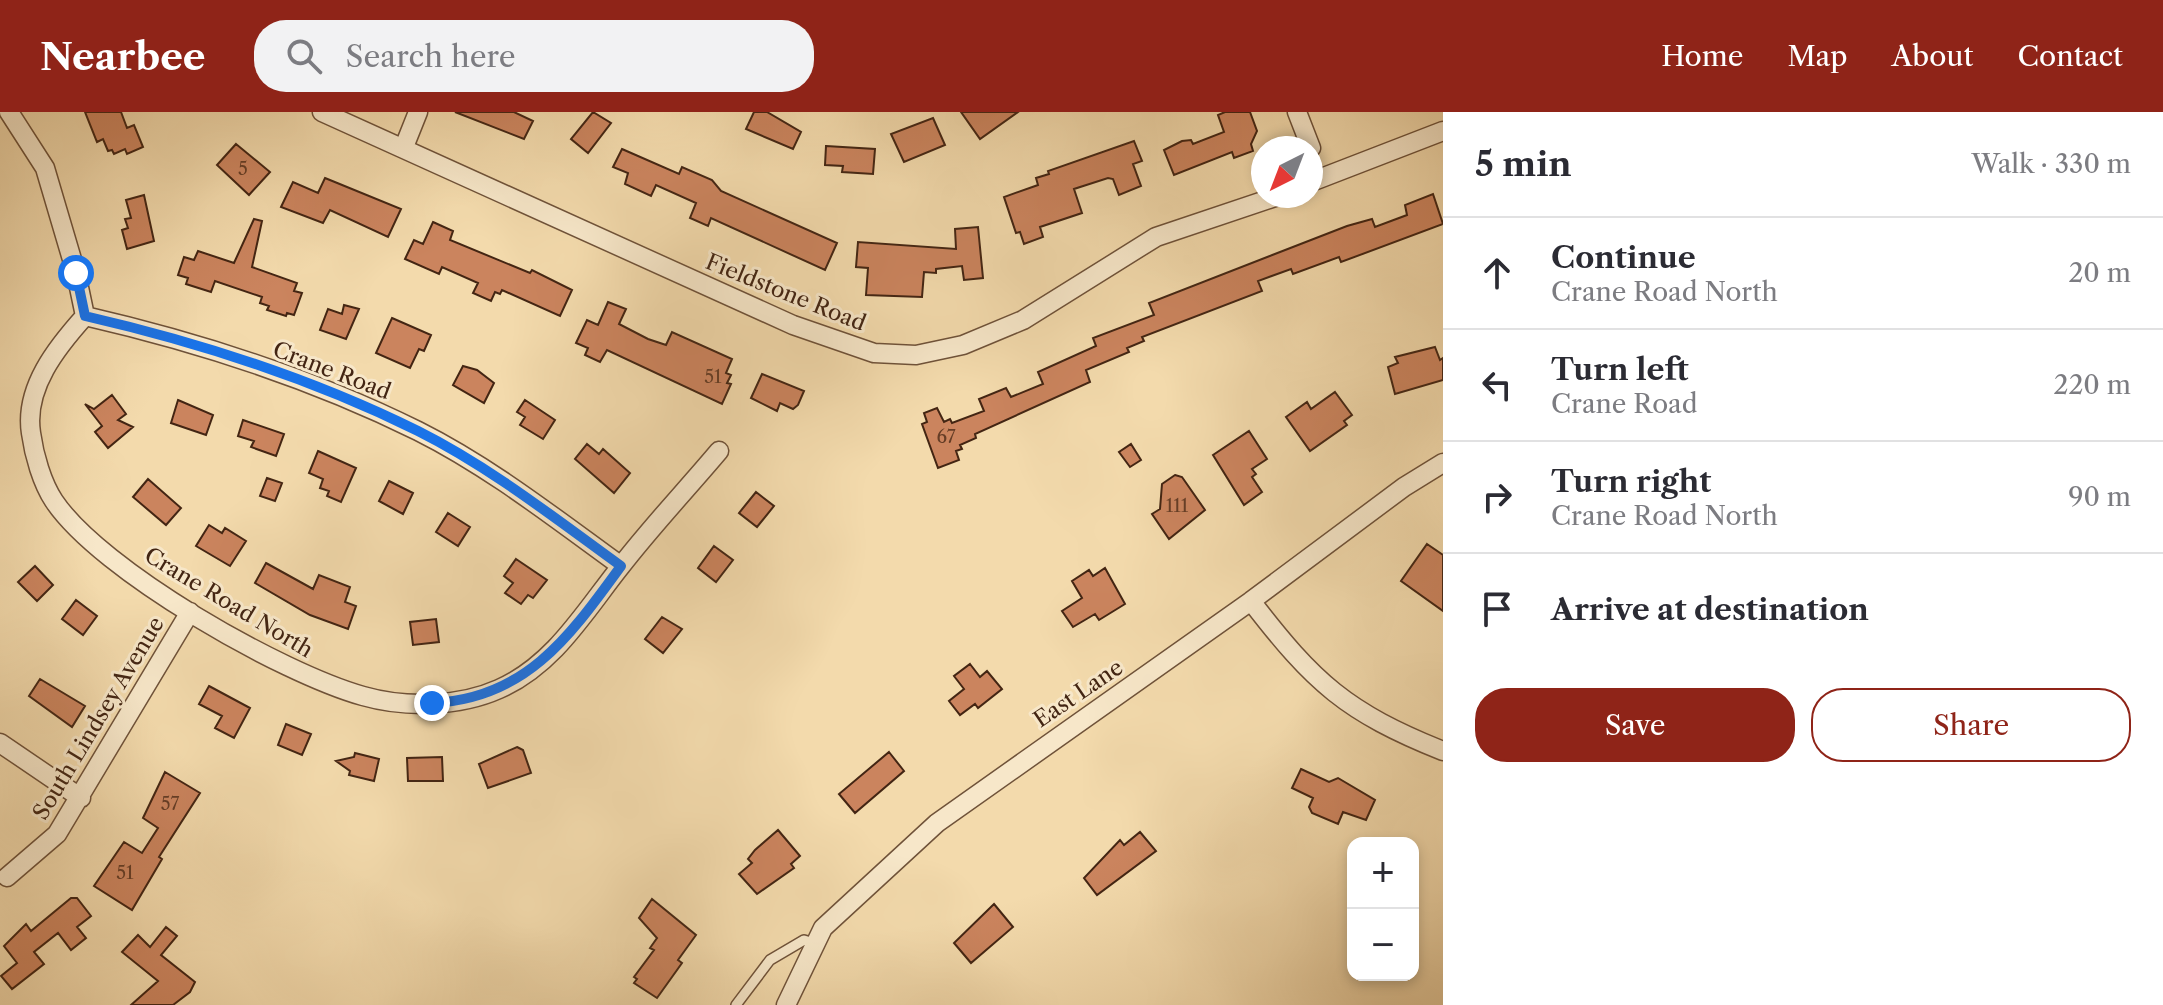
<!DOCTYPE html>
<meta charset="utf-8">
<style>
:root{--surface:#fff;--page:#f2f2f3;--text:#2b2b33;--muted:#7c7c81;--line:#e1e1e2;--accent:#8f2418}
body{margin:0;font-family:"Libre Caslon Text",serif;background:var(--page);color:var(--text)}
.controls{position:absolute;right:24px;bottom:24px;display:grid;overflow:hidden;border-radius:16px;box-shadow:0 4px 12px #0003}
.controls button{width:72px;height:72px;display:grid;place-items:center;padding:0;border:0;border-bottom:2px solid var(--line);background:var(--surface);color:var(--text);font:40px sans-serif}
.compass{position:absolute;left:1251px;top:24px;width:72px;height:72px;border-radius:50%;background:var(--surface);box-shadow:0 4px 12px #0003;rotate:222deg}
.stop{position:absolute;width:24px;height:24px;margin:-18px;border:6px solid #1a73e8;border-radius:50%;background:#fff}
.stop.end{background:#1a73e8;border-color:#fff;box-shadow:0 2px 8px #0008}
.list{margin:0;padding:0;list-style:none}
h2{display:flex;justify-content:space-between;align-items:center;height:104px;margin:0;padding:0 32px;font-size:34px}
h2 small{font-size:26px;font-weight:400;color:var(--muted)}
.list li{display:grid;grid-template-columns:52px 1fr auto;gap:24px;align-items:center;box-sizing:border-box;height:112px;padding:0 32px;border-top:2px solid var(--line)}
.list b{display:block;font-size:30px;white-space:nowrap}
.list p{margin:0;font-size:26px;white-space:nowrap;color:var(--muted)}
.list em{font-size:26px;font-style:normal;color:var(--muted)}
.actions{display:flex;gap:16px;padding:24px 32px}
.actions a{flex:1;padding:18px 0;border:2px solid var(--accent);border-radius:32px;text-align:center;font-size:28px;color:var(--accent)}
.actions .main{background:var(--accent);color:#fff}
.icon{flex:none;width:44px;height:44px;fill:none;stroke:currentColor;stroke-width:2;stroke-linecap:round;stroke-linejoin:round}
.map{position:relative;flex:none;width:1443px;height:893px;overflow:hidden}
header{display:flex;align-items:center;gap:48px;box-sizing:border-box;height:112px;padding:0 40px;background:var(--accent);color:#fff}
header strong{font-size:38px}
nav{display:flex;gap:44px;margin-inline-start:auto;font-size:28px}
.search{width:560px;height:72px;background:var(--page);display:flex;align-items:center;gap:20px;box-sizing:border-box;padding:0 28px;border-radius:32px;color:var(--muted);font-size:30px}
main{display:flex}
aside{flex:1;background:var(--surface)}
.map>svg:first-child{display:block}
.building{fill:#cb845e;stroke:#432513;stroke-width:2}
.lines{fill:none;stroke-linecap:round;stroke-linejoin:round}
.service-casing{stroke:#6f5239;stroke-width:12}
.minor-casing{stroke:#6f5239;stroke-width:21}
.service{stroke:#f7e7c9;stroke-width:9}
.minor{stroke:#f7e7c9;stroke-width:18}
.route{stroke:#1a73e8;stroke-width:10}
.labels{text-anchor:middle;stroke-width:6;stroke-linejoin:round;paint-order:stroke}
.number-label{font-size:18px;fill:#653d26}
.street-label{font-size:22px;fill:#432513;stroke:#f7e7c9}
</style>
<header>
<strong>Nearbee</strong>
<div class="search"><svg class="icon" aria-label="search" viewBox="0 0 24 24"><circle cx="10" cy="10" r="6"/><path d="M15 15l6 6"/></svg>Search here</div>
<nav><a>Home</a><a>Map</a><a>About</a><a>Contact</a></nav>
</header>
<main>
<div class="map">
<svg width="1443" height="893" viewBox="0 0 1443 893">
<rect width="100%" height="100%" fill="#f3daac"/>
<filter id="stains"><feTurbulence type="fractalNoise" baseFrequency=".0025" numOctaves="4"/><feColorMatrix values="0 0 0 0 .2 0 0 0 0 .09 0 0 0 0 .02 0 0 0 .5 -.17"/></filter>
<radialGradient id="worn" r=".72"><stop offset=".6" stop-color="#630" stop-opacity="0"/><stop offset="1" stop-color="#630" stop-opacity=".3"/></radialGradient>
<path class="building" d="M85,0H121L127,16L134,13L143,35L127,42L125,37L114,42L112,38L108,39L103,27L97,30Z
M455,0H514L533,9L524,27Z
M593,0L611,11L588,41L571,27Z
M754,0H767L801,20L793,37L746,17Z
M961,0H1018L980,27Z
M1225,0H1250L1257,19L1251,32L1253,39L1234,46L1232,40L1174,63L1164,38L1182,29L1191,28L1193,32L1224,20L1218,3Z
M933,6L945,33L904,50L891,22Z
M1134,29L1142,49L1133,52L1141,74L1119,83L1113,67L1108,66L1074,77L1082,101L1040,115L1043,125L1024,132L1020,120L1016,121L1004,85L1038,73L1036,66L1049,62L1048,59Z
M236,32L270,60L249,83L217,53Z
M826,34L875,37L873,62L842,60L843,54L825,53Z
M622,37L679,62L682,55L712,68L721,79L837,131L825,158L711,106L708,114L690,106L696,91L656,73L651,84L625,72L628,61L613,55Z
M325,66L401,97L388,125L330,98L323,111L281,95L293,70L318,81Z
M1433,82L1443,112L1341,150L1339,145L1293,162L1291,157L1258,169L1262,179L1142,225L1144,229L1127,236L1129,240L1086,258L1090,270L975,322L976,326L960,333L962,337L956,339L959,348L938,356L922,312L927,310L924,301L937,296L944,310L950,307L952,311L984,299L979,287L1006,276L1011,285L1043,272L1038,260L1096,234L1093,226L1154,203L1149,191L1347,114L1372,107L1375,115L1407,103L1405,93Z
M144,83L154,129L127,137L122,118L128,116L125,107L131,106L126,88Z
M254,107L262,109L252,155L297,171L294,179L302,181L294,203L287,201L286,204L267,198L269,194L260,191L262,185L215,169L211,180L186,172L188,166L178,163L184,145L194,148L198,139L234,151Z
M433,110L453,119L450,128L530,161L532,158L572,178L560,204L502,178L500,182L495,180L491,189L473,181L478,171L442,155L439,162L405,147L414,128L423,132Z
M978,115L983,166L964,168L962,154L936,157V161L924,160L922,185L866,183L868,156L856,155L858,130L956,137L955,117Z
M608,190L626,197L619,212L648,227L666,233L672,220L732,247L726,261L731,263L727,271L731,272L722,292L607,238L600,250L585,243L588,236L576,231L587,208L598,213Z
M344,193L359,197L346,227L320,218L328,197L342,202Z
M392,206L431,223L424,239L419,237L410,256L376,241Z
M1435,235L1440,248L1443,246V268L1395,282L1388,255L1398,251L1395,245Z
M463,254L477,258L494,271L484,291L453,273Z
M762,262L804,279L798,293L793,297L780,291L777,299L751,286Z
M1335,280L1352,303L1344,309L1347,313L1310,339L1286,305L1307,290L1311,297Z
M112,283L126,302L118,308L133,315L108,336L95,320L102,314L85,292L94,297Z
M178,288L213,303L206,323L171,311Z
M525,288L555,308L543,327L520,313L525,305L517,300Z
M243,308L284,322L276,344L251,335L254,329L238,324Z
M1249,319L1267,347L1252,357L1256,362L1252,365L1262,380L1244,393L1213,343Z
M587,332L599,342L603,337L630,361L614,381L575,347Z
M1131,332L1141,348L1130,355L1119,340Z
M318,339L356,356L341,390L327,384L329,379L320,376L323,367L309,361Z
M1175,363L1182,365L1205,398L1169,427L1152,402L1160,397L1162,372Z
M267,366L282,371L275,389L260,384Z
M148,367L181,396L166,413L133,385Z
M389,369L413,381L403,402L379,389Z
M756,380L774,394L757,415L739,401Z
M448,401L470,415L458,434L436,420Z
M209,413L222,421L225,416L246,429L230,454L196,434Z
M1427,432L1443,443V499L1401,469Z
M714,434L733,448L716,470L698,456Z
M516,447L547,468L533,486L528,483L521,492L505,481L513,471L504,464Z
M266,451L313,477L319,463L350,475L345,490L356,494L348,517L310,503L255,471Z
M35,454L53,473L37,489L18,470Z
M1105,456L1125,492L1099,508L1095,502L1073,515L1062,499L1082,486L1072,469L1089,458L1093,464Z
M76,488L97,504L83,523L62,507Z
M662,505L682,517L663,541L645,527Z
M436,507L439,530L413,533L410,510Z
M970,552L980,565L987,559L1002,577L978,596L975,592L960,603L949,589L964,577L954,564Z
M40,567L85,594L72,615L29,584Z
M209,574L250,596L234,626L215,616L222,604L199,592Z
M286,612L311,622L302,643L278,633Z
M517,635L523,638L531,661L488,676L479,652Z
M889,640L904,659L855,701L839,682Z
M355,641L379,647L374,669L349,663L350,659L336,649L354,645Z
M442,645L443,669H408L407,646Z
M1301,657L1329,670L1338,666L1375,688L1366,708L1343,700L1338,712L1312,701L1309,695L1313,686L1292,676Z
M165,660L200,681L159,745L162,747L132,798L94,774L124,730L142,741L158,716L143,706Z
M778,718L800,744L791,752L794,756L757,782L739,762L752,751L748,747L755,738Z
M1140,720L1156,739L1097,783L1084,766L1120,728L1124,733Z
M71,786H77L91,804L77,815L86,826L71,838L58,821L34,840L44,852L12,877L1,864L17,851L4,834L26,812L31,819Z
M652,787L696,823L678,848L682,851L657,886L634,871L637,867L634,865L654,838L650,836L657,826L639,806Z
M994,792L1013,815L971,851L954,831Z
M166,815L177,824L161,843L195,870L190,880L173,893H131L158,869L122,840L138,823L150,835Z"/>
<g class="lines">
<defs>
<path id="service" d="M736,893L770,848L804,828L814,831"/>
<path id="minor" d="M9,0L45,56L76,161L85,204C57,235 24,276 31,321C34,343 42,371 54,389C101,459 281,561 363,584C405,596 459,595 499,577C554,553 585,499 621,454C652,414 687,377 719,339
M322,0L793,213L874,241L916,243L963,233L1023,208L1156,125L1278,84
M1297,0L1311,36
M404,35L418,0
M1311,70L1443,19
M85,204C198,230 313,267 418,319C490,355 556,407 621,454
M1251,489C1314,571 1346,600 1443,639
M0,631L81,686
M7,765L57,722L190,500
M786,893L823,816L937,711L1251,489L1404,375L1443,351"/>
</defs>
<use href="#service" class="service-casing"/>
<use href="#minor" class="minor-casing"/>
<use href="#service" class="service"/>
<use href="#minor" class="minor"/>
</g>
<g class="lines">
<path class="route" d="M76,161L85,204C198,230 313,267 418,319C490,355 556,407 621,454C570,524 526,587 432,591"/>
</g>
<g class="labels">
<g class="number-label">
<text x="243" y="63">5</text>
<text x="713" y="271">51</text>
<text x="946" y="331">67</text>
<text x="1177" y="400">111</text>
<text x="170" y="698">57</text>
<text x="125" y="767">51</text>
</g>
<g class="street-label">
<text transform="translate(786 180) rotate(22)" y="8">Fieldstone Road</text>
<text transform="translate(332 258) rotate(21)" y="8">Crane Road</text>
<text transform="translate(229 490) rotate(31)" y="8">Crane Road North</text>
<text transform="translate(1078 581) rotate(-34)" y="8">East Lane</text>
<text transform="translate(98 606) rotate(-59)" y="8">South Lindsey Avenue</text>
</g>
</g>
<rect width="100%" height="100%" filter="url(#stains)"/>
<rect width="100%" height="100%" fill="url(#worn)"/>
</svg>
<div class="controls">
<button>+</button>
<button>−</button>
</div>
<svg class="compass" viewBox="-18 -18 36 36"><path d="M0-13l5 13h-10z" fill="#e53935"/><path d="M0 13l5-13h-10z" fill="#7c7c81"/></svg>
<div class="stop" style="left:76px;top:161px"></div>
<div class="stop end" style="left:432px;top:591px"></div>
</div>
<aside>
<h2>5 min<small>Walk · 330 m</small></h2>
<ul class="list">
<li><svg class="icon" aria-label="ahead" viewBox="0 0 24 24"><path d="M12 20V5M6 11l6-6 6 6"/></svg><div><b>Continue</b><p>Crane Road North</p></div><em>20 m</em></li>
<li><svg class="icon" aria-label="left" viewBox="0 0 24 24"><path d="M17 20v-9H6M10 6l-5 5 5 5"/></svg><div><b>Turn left</b><p>Crane Road</p></div><em>220 m</em></li>
<li><svg class="icon" aria-label="right" viewBox="0 0 24 24"><path d="M7 20v-9h11M14 6l5 5-5 5"/></svg><div><b>Turn right</b><p>Crane Road North</p></div><em>90 m</em></li>
<li><svg class="icon" aria-label="arrive" viewBox="0 0 24 24"><path d="M6 21V4h12l-3 4 3 4H6"/></svg><div><b>Arrive at destination</b></div></li>
</ul>
<div class="actions"><a class="main">Save</a><a>Share</a></div>
</aside>
</main>
